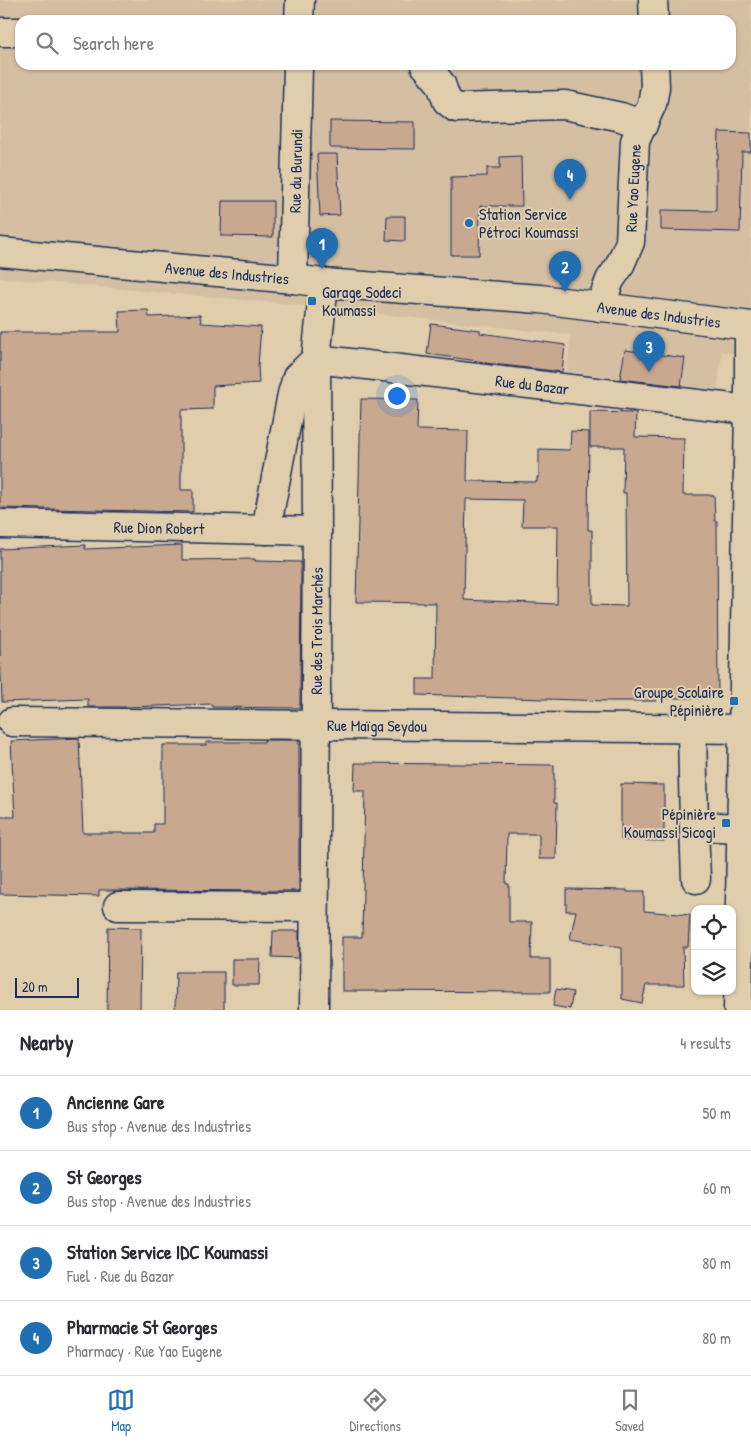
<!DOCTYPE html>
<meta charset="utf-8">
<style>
:root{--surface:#fff;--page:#f2f2f3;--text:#2b2b33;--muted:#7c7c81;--line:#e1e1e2;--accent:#1f6fb2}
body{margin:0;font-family:"Patrick Hand",sans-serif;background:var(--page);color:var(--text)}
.controls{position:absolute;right:15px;bottom:15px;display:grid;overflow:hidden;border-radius:10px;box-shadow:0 1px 4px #0004}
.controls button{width:45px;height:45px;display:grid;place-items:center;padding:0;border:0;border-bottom:1px solid var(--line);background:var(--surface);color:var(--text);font:25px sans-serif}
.scale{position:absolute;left:15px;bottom:12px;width:64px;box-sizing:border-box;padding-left:5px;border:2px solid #1b2f5e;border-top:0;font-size:14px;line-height:18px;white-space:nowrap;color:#1b2f5e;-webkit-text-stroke:4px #dfcdab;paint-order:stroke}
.you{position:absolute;left:396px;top:395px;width:18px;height:18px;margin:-12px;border:4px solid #fff;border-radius:50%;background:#1a73e8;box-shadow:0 0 0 8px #1a73e833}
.badge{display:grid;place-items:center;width:32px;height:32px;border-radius:50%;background:var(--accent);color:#fff;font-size:16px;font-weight:700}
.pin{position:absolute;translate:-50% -41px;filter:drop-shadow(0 1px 2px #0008)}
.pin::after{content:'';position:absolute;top:26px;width:18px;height:15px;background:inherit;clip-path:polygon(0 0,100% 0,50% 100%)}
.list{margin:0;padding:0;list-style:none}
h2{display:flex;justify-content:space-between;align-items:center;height:65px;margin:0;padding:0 20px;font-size:21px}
h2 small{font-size:16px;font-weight:400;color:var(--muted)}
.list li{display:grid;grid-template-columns:32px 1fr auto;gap:15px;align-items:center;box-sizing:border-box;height:75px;padding:0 20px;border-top:1px solid var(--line)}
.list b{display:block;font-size:19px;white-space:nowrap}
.list p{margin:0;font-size:16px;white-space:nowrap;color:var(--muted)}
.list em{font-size:16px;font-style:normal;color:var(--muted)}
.icon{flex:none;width:28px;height:28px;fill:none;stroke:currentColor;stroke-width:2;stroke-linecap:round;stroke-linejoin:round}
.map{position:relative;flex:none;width:751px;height:1010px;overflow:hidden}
.search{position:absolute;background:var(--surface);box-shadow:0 1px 4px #0004;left:15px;right:15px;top:15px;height:55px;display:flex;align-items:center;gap:12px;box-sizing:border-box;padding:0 18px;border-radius:15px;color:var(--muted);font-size:19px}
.sheet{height:365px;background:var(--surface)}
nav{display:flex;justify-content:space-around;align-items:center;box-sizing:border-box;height:70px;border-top:1px solid var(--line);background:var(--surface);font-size:14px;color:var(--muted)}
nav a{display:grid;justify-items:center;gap:2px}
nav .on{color:var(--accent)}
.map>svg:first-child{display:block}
.built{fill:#d4bfa2;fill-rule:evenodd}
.building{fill:#c9a890;stroke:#1b2f5e;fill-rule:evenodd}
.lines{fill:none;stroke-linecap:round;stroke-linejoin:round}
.minor-casing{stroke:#1b2f5e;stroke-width:31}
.minor{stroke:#dfcdab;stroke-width:28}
.poi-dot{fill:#1f6fb2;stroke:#dfcdab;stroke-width:2}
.labels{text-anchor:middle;stroke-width:4;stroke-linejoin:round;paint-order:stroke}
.street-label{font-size:16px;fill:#1b2f5e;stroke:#dfcdab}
.poi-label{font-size:16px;fill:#1b2f5e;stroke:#dfcdab;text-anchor:start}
</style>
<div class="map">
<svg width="751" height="1010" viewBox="0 0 751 1010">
<rect width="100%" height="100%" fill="#dfcdab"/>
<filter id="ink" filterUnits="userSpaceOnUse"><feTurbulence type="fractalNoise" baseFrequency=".02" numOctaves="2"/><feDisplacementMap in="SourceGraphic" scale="10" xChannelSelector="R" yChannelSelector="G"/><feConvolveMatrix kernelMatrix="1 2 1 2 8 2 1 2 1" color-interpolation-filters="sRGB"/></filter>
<g filter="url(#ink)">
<path class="built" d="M0,0H751V355L722,352L716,399L566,380L571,335L289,304L0,278ZM20,20H731V65H20Z"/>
<path class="building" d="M330,121L415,122V149L330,148Z
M719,132L751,133V152H742L740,232L661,230V210L716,211V159H718Z
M317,154H337L340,215L320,216Z
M521,156L522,206H480L479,255H451V177L487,176V168H500V157Z
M222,201H273V237L221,236Z
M387,216H405V241L386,240Z
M148,310L149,317L200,315L201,323L261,327L258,366L259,383L213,386V409L181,410V490H193V512L0,508V332H120L119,311Z
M431,324L480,330V333L565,345L562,372L485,363V362L427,354Z
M625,350L685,358L681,386L620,379Z
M361,399L418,400L417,430L468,431L467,481L537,482V477H539V449L570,450L571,431L589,432L588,530H592V605L627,606L626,493H623L624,447H590V412L636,413L635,437L684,438L683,495H714L715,521H717L718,698H656L657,701H609L417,695V679H435L436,603L356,602ZM466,499L523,500L522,526H558L557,604L464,600Z
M85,545V549L182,545V560L255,559V561L301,562L300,708L212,707V704L128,707H88V699L2,702L0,645V549Z
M79,738L83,833H154V824H163V745H206V742H264V740H299V891L99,890V896L0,894V817H15L11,741Z
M355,763L554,765V803H557L556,859H539V834H507L506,884H509V922H532L531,959H550V992L342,991V937H362L365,791H354Z
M621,784L664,785V841L621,840Z
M566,889L627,890V892H644V911L690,915L688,947H683L684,985H646L642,1003L622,999V948L570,939L576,911H566Z
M108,927L141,928L140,1010H107Z
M273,931H299V958L272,957Z
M232,959H260L259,985H232Z
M176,972H224V1010H175Z
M556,989L573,992L570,1009L553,1006Z"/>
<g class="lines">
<defs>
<g id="minor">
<path d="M653,0L654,20"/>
<path d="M299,20L300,0"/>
<path d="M0,32H20"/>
<path d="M425,65L441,84L447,101L456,108L565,105L621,117L643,125"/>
<path id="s1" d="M0,252L293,279L324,283L540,299L751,326"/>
<path id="s2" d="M293,279L298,65"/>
<path id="s3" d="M600,307L610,280L619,267L630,242L635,141L652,104L655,87L654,65"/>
<path id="s4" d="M0,524L317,531"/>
<path id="s5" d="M266,530L292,394L297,377L316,359L749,410"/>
<path id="s6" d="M12,722L751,729"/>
<path d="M692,728L694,826L696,879"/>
<path d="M694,826L741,828"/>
<path d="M118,906L314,907"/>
<path id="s7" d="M314,1010L317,531L316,359L324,283"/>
<path d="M738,1010L749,410V326"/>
</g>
</defs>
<use href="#minor" class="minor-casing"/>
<use href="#minor" class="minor"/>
</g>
</g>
<g class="poi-dot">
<circle cx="469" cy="223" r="5"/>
<rect x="307" y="296" width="10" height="10" rx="2.5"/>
<rect x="729" y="696" width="10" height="10" rx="2.5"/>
<rect x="721" y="818" width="10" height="10" rx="2.5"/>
</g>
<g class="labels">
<g class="street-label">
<text dy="6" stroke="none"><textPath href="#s2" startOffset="108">Rue du Burundi</textPath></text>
<text dy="6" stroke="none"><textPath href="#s3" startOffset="126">Rue Yao Eugene</textPath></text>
<text dy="6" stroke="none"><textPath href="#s1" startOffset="228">Avenue des Industries</textPath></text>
<text dy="6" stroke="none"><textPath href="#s1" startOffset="662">Avenue des Industries</textPath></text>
<text dy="6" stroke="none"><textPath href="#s5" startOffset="400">Rue du Bazar</textPath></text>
<text dy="6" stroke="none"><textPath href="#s4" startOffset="159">Rue Dion Robert</textPath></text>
<text dy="6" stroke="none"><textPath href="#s7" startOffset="379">Rue des Trois Marchés</textPath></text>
<text dy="6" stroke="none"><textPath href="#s6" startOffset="365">Rue Maïga Seydou</textPath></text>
</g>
<g class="poi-label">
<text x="479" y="220">Station Service<tspan x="479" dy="18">Pétroci Koumassi</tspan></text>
<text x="322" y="298">Garage Sodeci<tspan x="322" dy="18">Koumassi</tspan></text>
<text x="724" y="698" text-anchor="end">Groupe Scolaire<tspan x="724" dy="18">Pépinière</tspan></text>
<text x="716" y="820" text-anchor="end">Pépinière<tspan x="716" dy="18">Koumassi Sicogi</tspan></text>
</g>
</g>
</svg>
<div class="controls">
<button><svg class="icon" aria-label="locate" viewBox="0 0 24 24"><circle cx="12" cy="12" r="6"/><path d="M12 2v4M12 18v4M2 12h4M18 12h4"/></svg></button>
<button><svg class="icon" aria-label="layers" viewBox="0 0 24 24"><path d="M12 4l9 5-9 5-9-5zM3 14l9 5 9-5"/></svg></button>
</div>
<div class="scale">20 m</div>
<div class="you"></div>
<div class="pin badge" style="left:322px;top:269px">1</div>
<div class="pin badge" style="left:565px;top:292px">2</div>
<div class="pin badge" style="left:649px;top:372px">3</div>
<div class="pin badge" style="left:570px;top:200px">4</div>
<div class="search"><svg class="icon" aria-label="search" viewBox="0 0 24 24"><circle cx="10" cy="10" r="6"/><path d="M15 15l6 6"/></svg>Search here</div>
</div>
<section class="sheet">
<h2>Nearby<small>4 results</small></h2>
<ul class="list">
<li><span class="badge">1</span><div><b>Ancienne Gare</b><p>Bus stop · Avenue des Industries</p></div><em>50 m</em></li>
<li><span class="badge">2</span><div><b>St Georges</b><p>Bus stop · Avenue des Industries</p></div><em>60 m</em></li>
<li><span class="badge">3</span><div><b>Station Service IDC Koumassi</b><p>Fuel · Rue du Bazar</p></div><em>80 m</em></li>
<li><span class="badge">4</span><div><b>Pharmacie St Georges</b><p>Pharmacy · Rue Yao Eugene</p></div><em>80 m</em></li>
</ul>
</section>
<nav>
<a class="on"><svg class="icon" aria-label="map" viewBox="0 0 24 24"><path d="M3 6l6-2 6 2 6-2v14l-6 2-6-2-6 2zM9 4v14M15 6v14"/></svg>Map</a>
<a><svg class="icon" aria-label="directions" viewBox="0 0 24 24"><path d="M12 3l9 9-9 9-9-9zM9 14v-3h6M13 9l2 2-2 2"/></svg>Directions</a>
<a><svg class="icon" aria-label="saved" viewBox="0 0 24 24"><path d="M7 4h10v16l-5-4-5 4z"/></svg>Saved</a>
</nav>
